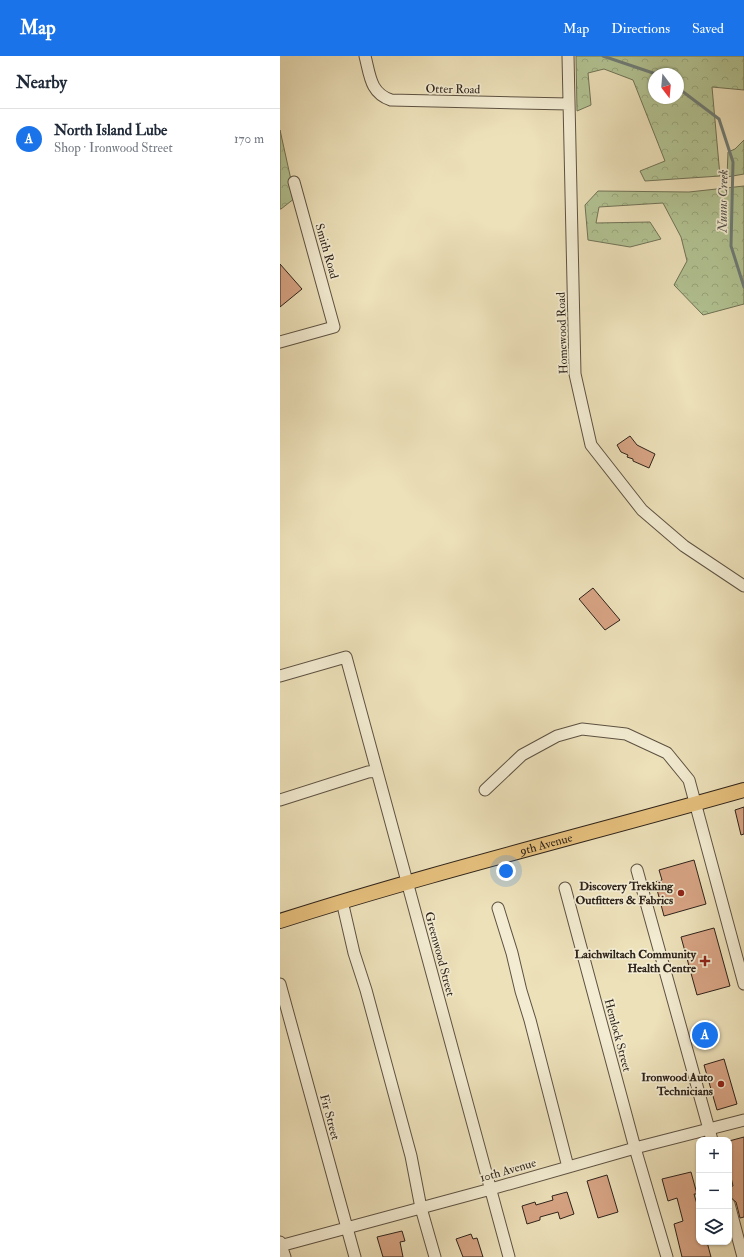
<!DOCTYPE html>
<meta charset="utf-8">
<style>
:root{--surface:#fff;--page:#f6f6f7;--text:#1f2937;--muted:#747a83;--line:#e0e1e3;--accent:#1a73e8}
body{margin:0;font-family:"IM FELL Double Pica",serif;background:var(--page);color:var(--text)}
.controls{position:absolute;right:12px;bottom:12px;display:grid;overflow:hidden;border-radius:8px;box-shadow:0 1px 3px #0004}
.controls button{width:36px;height:36px;display:grid;place-items:center;padding:0;border:0;border-bottom:1px solid var(--line);background:var(--surface);color:var(--text);font:20px sans-serif}
.compass{position:absolute;left:368px;top:12px;width:36px;height:36px;border-radius:50%;background:var(--surface);box-shadow:0 1px 3px #0004;rotate:164deg}
.you{position:absolute;left:226px;top:815px;width:14px;height:14px;margin:-10px;border:3px solid #fff;border-radius:50%;background:#1a73e8;box-shadow:0 0 0 6px #1a73e833}
.badge{display:grid;place-items:center;width:26px;height:26px;border-radius:50%;background:var(--accent);color:#fff;font-size:13px;font-weight:700}
.pin{position:absolute;translate:-50% -50%;border:2px solid #fff;box-shadow:0 1px 4px #0006}
.list{margin:0;padding:0;list-style:none}
h2{display:flex;justify-content:space-between;align-items:center;height:52px;margin:0;padding:0 16px;font-size:17px}
h2 small{font-size:13px;font-weight:400;color:var(--muted)}
.list li{display:grid;grid-template-columns:26px 1fr auto;gap:12px;align-items:center;box-sizing:border-box;height:60px;padding:0 16px;border-top:1px solid var(--line)}
.list b{display:block;font-size:15px;white-space:nowrap}
.list p{margin:0;font-size:13px;white-space:nowrap;color:var(--muted)}
.list em{font-size:13px;font-style:normal;color:var(--muted)}
.icon{flex:none;width:22px;height:22px;fill:none;stroke:currentColor;stroke-width:2;stroke-linecap:round;stroke-linejoin:round}
.map{position:relative;flex:none;width:464px;height:1201px;overflow:hidden}
header{display:flex;align-items:center;gap:24px;box-sizing:border-box;height:56px;padding:0 20px;background:var(--accent);color:#fff}
header strong{font-size:19px}
nav{display:flex;gap:22px;margin-inline-start:auto;font-size:14px}
main{display:flex}
aside{flex:1;background:var(--surface)}
.map>svg:first-child{display:block}
.forest{fill:url(#forest-crowns);stroke:#707357;fill-rule:evenodd}
.lines{fill:none;stroke-linecap:round;stroke-linejoin:round}
.stream{stroke:#6f7e79;stroke-width:3}
.building{fill:#d7a484;stroke:#2d221a}
.minor-casing{stroke:#5d5242;stroke-width:13}
.major-casing{stroke:#2d221a;stroke-width:16}
.minor{stroke:#f3ecd2;stroke-width:11}
.major{stroke:#e6c07d;stroke-width:14}
.poi-dot{fill:#8f2418;stroke:#f3ecd2;stroke-width:1.5}
.labels{text-anchor:middle;stroke-width:3.5;stroke-linejoin:round;paint-order:stroke}
.street-label{font-size:12px;fill:#2d221a;stroke:#f3ecd2}
.poi-label{font-size:12px;font-weight:bold;fill:#2d221a;stroke:#f3ecd2;text-anchor:end}
.water-label{font-size:13px;font-style:italic;fill:#4e5049;stroke:#f3ecd2}
</style>
<header>
<strong>Map</strong>
<nav><a>Map</a><a>Directions</a><a>Saved</a></nav>
</header>
<main>
<aside>
<h2>Nearby<small></small></h2>
<ul class="list">
<li><span class="badge">A</span><div><b>North Island Lube</b><p>Shop · Ironwood Street</p></div><em>170 m</em></li>
</ul>
</aside>
<div class="map">
<svg width="464" height="1201" viewBox="0 0 464 1201">
<defs>
<pattern id="forest-crowns" width="20" height="18" patternUnits="userSpaceOnUse"><rect width="20" height="18" fill="#b3c494"/><path d="M2 6a3 3 0 1 1 6 0M12 15a3 3 0 1 1 6 0" fill="none" stroke="#9aa87f"/></pattern>
</defs>
<rect width="100%" height="100%" fill="#ede1ba"/>
<filter id="stains"><feTurbulence type="fractalNoise" baseFrequency=".005" numOctaves="4"/><feColorMatrix values="0 0 0 0 .2 0 0 0 0 .09 0 0 0 0 .02 0 0 0 .5 -.17"/></filter>
<radialGradient id="worn" r=".72"><stop offset=".6" stop-color="#630" stop-opacity="0"/><stop offset="1" stop-color="#630" stop-opacity=".3"/></radialGradient>
<path class="forest" d="M296,0H464V34L432,31L440,120L365,125L360,115L385,105L353,24L324,13L308,17L311,49L297,55ZM374,18H398V42H374Z
M0,74L15,142L1,153H0Z
M464,84V118L447,121L448,96L455,93Z
M464,130V248L423,259L394,229L407,205L401,181L383,147L319,151L316,167L370,166L381,183L350,191L308,184L305,149L318,135L409,136Z"/>
<g class="lines">
<path class="stream" d="M323,0L376,18
M398,32L439,63L453,106L451,190L464,231"/>
</g>
<path class="building" d="M0,208L22,233L0,251Z
M350,380L357,389L375,398L369,412L353,405V403L347,401L348,399L341,396L337,389Z
M313,532L340,564L325,574L299,543Z
M464,751V778L461,779L455,754Z
M414,804L426,848L384,860L375,826L382,824L379,814Z
M434,872L450,930L417,939L401,881Z
M429,965L435,988L421,992L415,969Z
M444,1003L457,1048L437,1054L424,1009Z
M464,1081V1161L460,1162L456,1146L450,1141L449,1136V1131L453,1130L449,1113V1085Z
M411,1116L417,1138H414L419,1155V1186H427L431,1201H402L394,1168L403,1165L397,1142L388,1145L382,1123Z
M327,1119L338,1156L318,1162L307,1125Z
M287,1136L294,1158L280,1163L278,1156L260,1161V1164L247,1168L242,1150L255,1146L256,1149L273,1144L272,1140Z
M122,1175L125,1185L120,1186L123,1201H103L97,1181Z
M191,1178L193,1183L197,1182L203,1201H183L176,1183Z"/>
<g class="lines">
<defs>
<path id="minor" d="M85,0C90,19 90,37 111,44L289,48
M288,0L295,318L311,389L362,454L404,490L464,530
M0,286L54,271L14,126
M0,620L66,601L229,1201
M205,734L242,699L277,680L302,673L346,678L387,697L409,724L464,928
M0,744L88,716L97,715
M357,814L432,1084
M285,832L355,1092L387,1201
M62,845L74,897L86,934L131,1100L141,1152L155,1201
M218,852L232,897L241,935L250,964L288,1111
M0,928L75,1201
M449,1148L463,1201
M0,1186L5,1201
M0,1190L211,1133L355,1092L464,1064"/>
<g id="major">
<path id="s1" d="M0,865C153,816 309,778 464,734"/>
</g>
</defs>
<use href="#minor" class="minor-casing"/>
<use href="#major" class="major-casing"/>
<use href="#minor" class="minor"/>
<use href="#major" class="major"/>
</g>
<g class="poi-dot">
<circle cx="401" cy="837" r="4"/>
<path d="M423 899h4v4h4v4h-4v4h-4v-4h-4v-4h4z"/>
<circle cx="441" cy="1028" r="4"/>
</g>
<g class="labels">
<g class="street-label">
<text transform="translate(173 33) rotate(1)" y="4">Otter Road</text>
<text transform="translate(47 195) rotate(74)" y="4">Smith Road</text>
<text transform="translate(282 277) rotate(-92)" y="4">Homewood Road</text>
<text dy="4" stroke="none"><textPath href="#s1" startOffset="277">9th Avenue</textPath></text>
<text transform="translate(160 898) rotate(75)" y="4">Greenwood Street</text>
<text transform="translate(338 979) rotate(75)" y="4">Hemlock Street</text>
<text transform="translate(50 1061) rotate(75)" y="4">Fir Street</text>
<text transform="translate(228 1114) rotate(-16)" y="4">10th Avenue</text>
</g>
<g class="poi-label">
<text x="393" y="834">Discovery Trekking<tspan x="393" dy="14">Outfitters &amp; Fabrics</tspan></text>
<text x="416" y="902">Laichwiltach Community<tspan x="416" dy="14">Health Centre</tspan></text>
<text x="433" y="1025">Ironwood Auto<tspan x="433" dy="14">Technicians</tspan></text>
</g>
<g class="water-label">
<text transform="translate(442 145) rotate(-89)" y="5">Nunns Creek</text>
</g>
</g>
<rect width="100%" height="100%" filter="url(#stains)"/>
<rect width="100%" height="100%" fill="url(#worn)"/>
</svg>
<div class="controls">
<button>+</button>
<button>−</button>
<button><svg class="icon" aria-label="layers" viewBox="0 0 24 24"><path d="M12 4l9 5-9 5-9-5zM3 14l9 5 9-5"/></svg></button>
</div>
<svg class="compass" viewBox="-18 -18 36 36"><path d="M0-13l5 13h-10z" fill="#e53935"/><path d="M0 13l5-13h-10z" fill="#747a83"/></svg>
<div class="you"></div>
<div class="pin badge" style="left:425px;top:979px">A</div>
</div>
</main>
